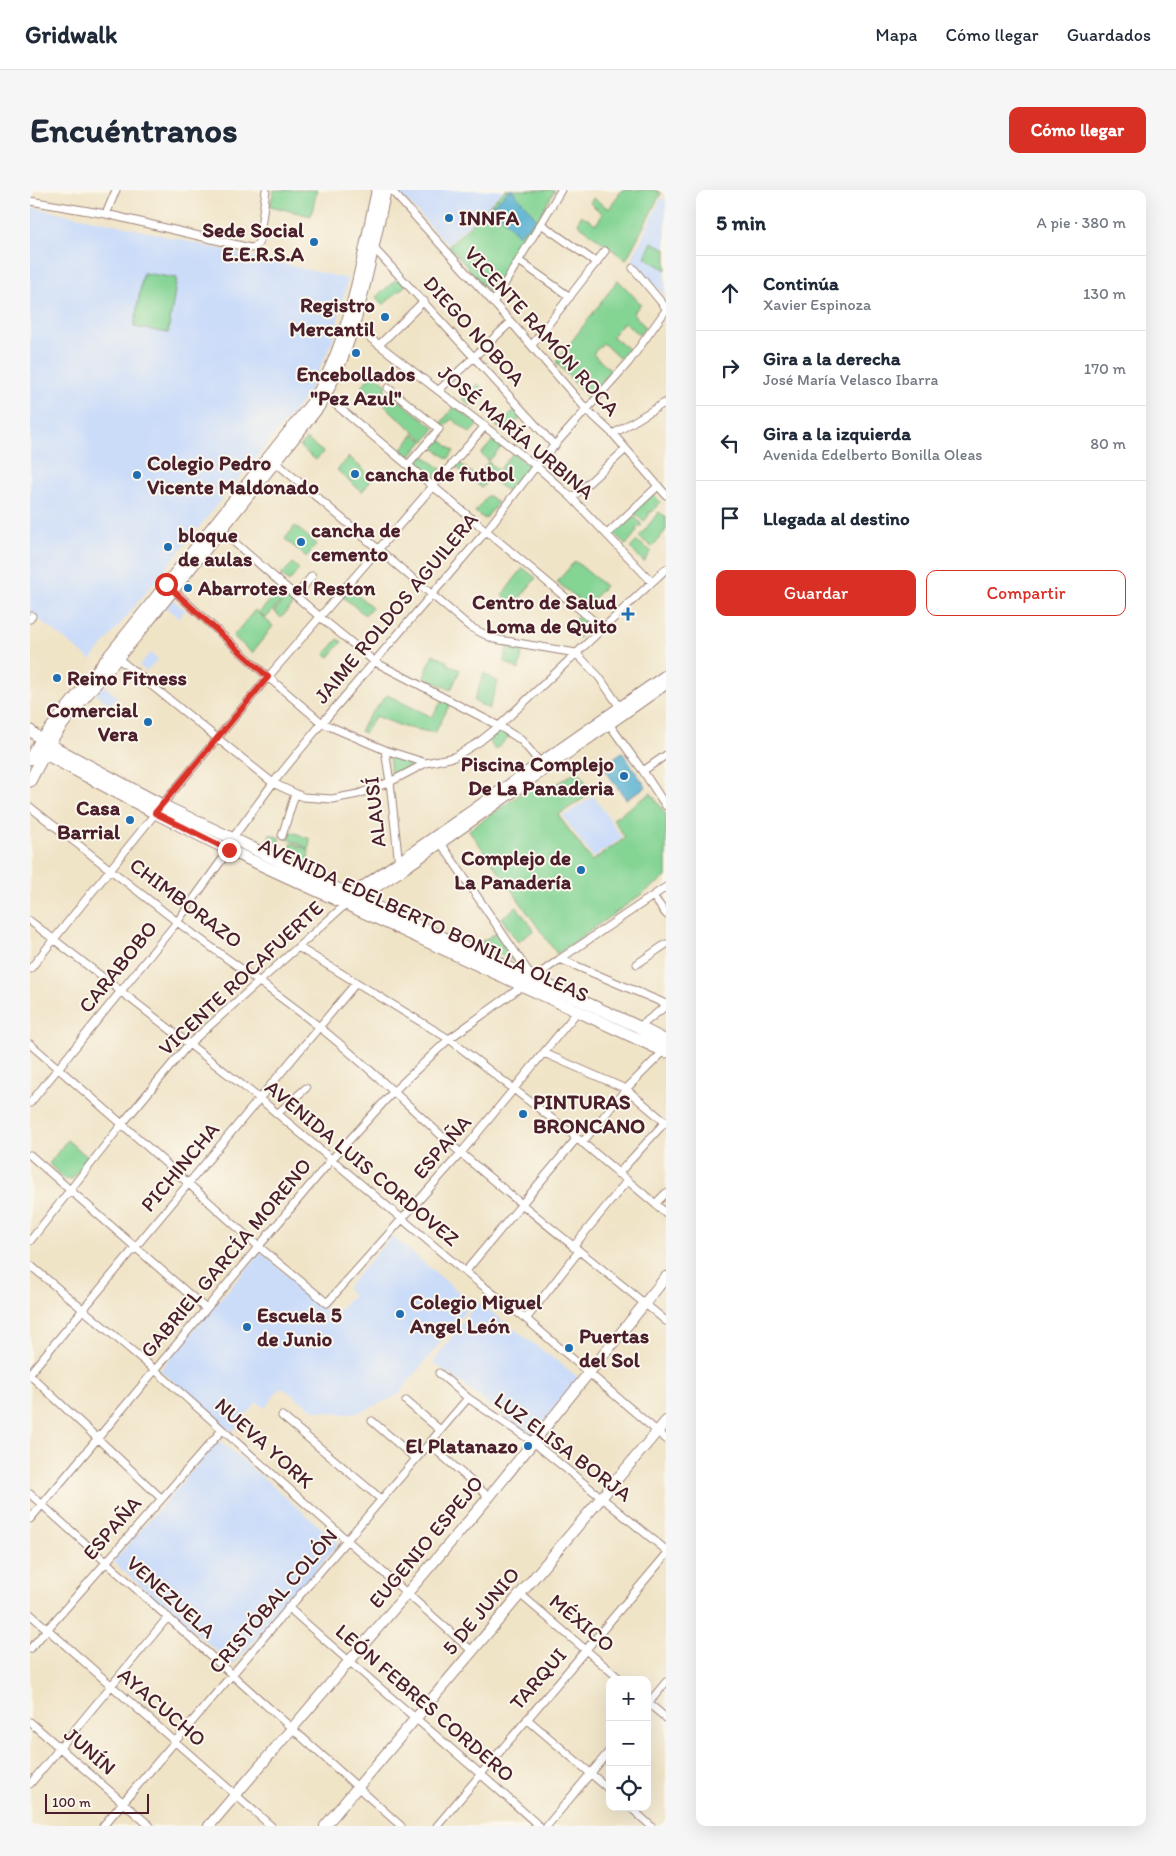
<!DOCTYPE html>
<html lang="es">
<meta charset="utf-8">
<style>
:root{--surface:#fff;--page:#f6f6f7;--text:#1f2937;--muted:#747a83;--line:#e0e1e3;--accent:#d93025}
body{margin:0;font-family:Itim,sans-serif;background:var(--page);color:var(--text)}
.controls{position:absolute;right:15px;bottom:15px;display:grid;overflow:hidden;border-radius:10px;box-shadow:0 5px 20px #0002}
.controls button{width:45px;height:45px;display:grid;place-items:center;padding:0;border:0;border-bottom:1px solid var(--line);background:var(--surface);color:var(--text);font:25px sans-serif}
.scale{position:absolute;left:15px;bottom:12px;width:104px;box-sizing:border-box;padding-left:5px;border:2px solid #4a1f2b;border-top:0;font-size:14px;line-height:18px;white-space:nowrap;color:#4a1f2b;-webkit-text-stroke:4px #fbf7ec;paint-order:stroke}
.stop{position:absolute;width:15px;height:15px;margin:-11px;border:4px solid #d93025;border-radius:50%;background:#fff}
.stop.end{background:#d93025;border-color:#fff;box-shadow:0 1px 5px #0008}
.list{margin:0;padding:0;list-style:none}
h2{display:flex;justify-content:space-between;align-items:center;height:65px;margin:0;padding:0 20px;font-size:21px}
h2 small{font-size:16px;font-weight:400;color:var(--muted)}
.list li{display:grid;grid-template-columns:32px 1fr auto;gap:15px;align-items:center;box-sizing:border-box;height:75px;padding:0 20px;border-top:1px solid var(--line)}
.list b{display:block;font-size:19px;white-space:nowrap}
.list p{margin:0;font-size:16px;white-space:nowrap;color:var(--muted)}
.list em{font-size:16px;font-style:normal;color:var(--muted)}
.actions{display:flex;gap:10px;padding:15px 20px}
.actions a{flex:1;padding:11px 0;border:1px solid var(--accent);border-radius:10px;text-align:center;font-size:18px;color:var(--accent)}
.actions .main{background:var(--accent);color:#fff}
.icon{flex:none;width:28px;height:28px;fill:none;stroke:currentColor;stroke-width:2;stroke-linecap:round;stroke-linejoin:round}
.map{position:relative;flex:none;width:636px;height:1636px;overflow:hidden;border-radius:10px}
header{display:flex;align-items:center;gap:30px;box-sizing:border-box;height:70px;padding:0 25px;background:var(--surface);border-bottom:1px solid var(--line)}
header strong{font-size:24px}
nav{display:flex;gap:28px;margin-inline-start:auto;font-size:18px}
.intro{display:flex;align-items:center;justify-content:space-between;box-sizing:border-box;height:120px;padding:0 30px}
h1{margin:0;font-size:35px}
.button{padding:12px 22px;border-radius:10px;background:var(--accent);color:#fff;font-size:18px;font-weight:700}
main{display:flex;gap:30px;padding:0 30px}
aside{flex:1;background:var(--surface);border-radius:10px;box-shadow:0 5px 20px #0002}
.map>svg:first-child{display:block}
.built{fill:#cbdcf9}
.green{fill:#84d494;stroke:#677a60}
.water{fill:#54b0d2;stroke:#4f687e}
.lines{fill:none;stroke-linecap:round;stroke-linejoin:round}
.street-casing{stroke:#9d8279;stroke-width:9}
.secondary-casing{stroke:#9d8279;stroke-width:12}
.primary-casing{stroke:#9d8279;stroke-width:13}
.street{stroke:#fff;stroke-width:7}
.secondary{stroke:#fff;stroke-width:10}
.primary{stroke:#fff;stroke-width:11}
.route{stroke:#d93025;stroke-width:6}
.poi-dot{fill:#1f6fb2;stroke:#fbf7ec;stroke-width:2}
.labels{text-anchor:middle;stroke-width:4;stroke-linejoin:round;paint-order:stroke}
.poi-label{font-size:21px;font-weight:bold;fill:#4a1f2b;stroke:#fbf7ec;text-anchor:start}
.street-label{font-size:21px;fill:#4a1f2b;stroke:#fbf7ec}
</style>
<header>
<strong>Gridwalk</strong>
<nav><a>Mapa</a><a>Cómo llegar</a><a>Guardados</a></nav>
</header>
<div class="intro"><h1>Encuéntranos</h1><a class="button">Cómo llegar</a></div>
<main>
<div class="map">
<svg width="636" height="1636" viewBox="0 0 636 1636">
<rect width="100%" height="100%" fill="#fbf7ec"/>
<filter id="ink" filterUnits="userSpaceOnUse"><feTurbulence type="fractalNoise" baseFrequency=".02" numOctaves="2"/><feDisplacementMap in="SourceGraphic" scale="10" xChannelSelector="R" yChannelSelector="G"/><feConvolveMatrix kernelMatrix="1 2 1 2 8 2 1 2 1" color-interpolation-filters="sRGB"/></filter>
<filter id="wash" filterUnits="userSpaceOnUse"><feTurbulence type="fractalNoise" baseFrequency=".0096" numOctaves="4" result="noise"/><feDisplacementMap in="SourceGraphic" scale="20" xChannelSelector="R" yChannelSelector="G"/><feGaussianBlur stdDeviation="1.12" result="paint"/><feColorMatrix in="noise" values="0 0 0 0 0 0 0 0 0 0 0 0 0 0 0 0 0 1.4 0 .05"/><feComposite in="paint" operator="in"/></filter>
<g filter="url(#wash)">
<rect width="100%" height="100%" fill="#f0e4c7"/>
<path class="built" d="M367,0H474L418,55Z
M631,8L636,10L635,106L602,69Z
M0,17L80,33L318,89L303,150L277,205L61,470L0,422Z
M142,409L155,420L149,428L136,417Z
M120,463L128,469L116,481L109,476Z
M73,495L87,506L81,515L66,504Z
M564,606L592,648L563,668L533,626Z
M362,1046L442,1113L368,1205L331,1222L315,1224L284,1220L251,1197L235,1218L227,1212L202,1242L130,1180L231,1062L303,1126L323,1105L316,1098Z
M448,1112L548,1187L502,1247L403,1172Z
M189,1250L309,1353L203,1475L83,1372Z"/>
<path class="green" d="M244,0H287L281,26L240,16Z
M475,0H525L462,106L419,56Z
M592,0H626L631,3L596,70L548,34L551,25L566,34L573,24L560,13L563,8L579,19Z
M622,52L636,59V80L615,67Z
M113,83L147,88L138,143L104,137Z
M369,87L376,95L353,115L346,107Z
M588,90L611,114L603,123L615,137L609,145L594,132L582,146L598,159L590,169L573,153L563,164L581,181L557,207L526,172Z
M343,183L358,195L354,199L405,238L395,251L332,196Z
M448,194L455,201L440,216L432,209Z
M424,217L448,234L440,243L422,229L415,236L411,233Z
M485,220L492,227L475,242L466,236Z
M384,244L393,251L380,267L371,260Z
M407,247L424,261L418,269L400,255Z
M465,248L473,255L459,271L451,264Z
M276,249L293,262L286,270L270,257Z
M483,263L499,276L478,302L460,288L452,298L425,276L429,272L446,287L458,272L469,280Z
M392,264L411,279L403,288L384,273Z
M319,267L343,288L332,302L307,280Z
M623,303L630,312L622,322H619V325L614,332L603,322Z
M458,305L468,313L455,329L445,322Z
M629,322L636,327V340L622,357L609,347Z
M602,324L612,335L606,338L607,341L596,355L583,342Z
M265,336L287,354L276,367L255,349Z
M607,351L621,361L614,372L600,358Z
M545,371L575,396L557,416L527,392Z
M263,373L269,379L259,392L251,385Z
M493,378L506,388L485,414L472,405Z
M320,399L342,417L335,425L313,407Z
M249,400L256,406L236,428L229,423Z
M257,407L264,413L251,428L244,421Z
M225,420L243,436L222,463L203,446Z
M548,426L560,437L549,448L538,438Z
M308,449L312,452L299,467L295,464Z
M478,453L493,457L489,480L474,471Z
M403,464L418,472L417,474L430,480L421,500L394,487Z
M454,483L468,492L459,519L444,511Z
M357,505L402,527L413,509L420,514L405,543L374,537L346,526L334,543L330,541L339,526Z
M469,539L480,546L465,560L458,550Z
M359,565L384,573V574L363,586L361,585Z
M548,580L562,603L528,625L562,671L595,648L583,629L621,603L636,625V687L527,764L439,640L505,594L512,604Z
M255,639L280,649L279,659L252,646Z
M240,644L250,648L244,661L234,657Z
M262,653L279,660L277,677L256,667Z
M487,717L504,740L488,752L471,728Z
M468,742L488,770L487,772L446,755Z
M37,950L59,968L42,989L36,990L19,974Z"/>
<path class="water" d="M480,0H482L507,29L488,45L462,16Z
M592,562L616,597L596,609L572,576Z"/>
</g>
<g filter="url(#ink)">
<g class="lines">
<defs>
<path id="street" d="M361,0L481,132L557,220L583,244L636,305
M0,11L76,24L220,58L225,57L229,52L236,0
M76,24L86,0
M511,34L567,73
M342,56L525,256
M489,71L540,107
M603,78L636,118
M463,113L531,0
M322,134L506,276L542,308L622,392
M350,154L394,111
M502,155L575,61
M358,198L409,239L378,275
M409,200L481,132
M293,204L572,438
M583,244L636,212
M243,270L440,437L464,449L546,463L569,487L592,520
M542,308L596,259
M188,338L290,427L345,472L469,536L491,550L512,575
M577,344L628,296
M141,398L238,487L292,533L355,560L396,573
M266,406L282,386
M0,429L2,426
M85,466L243,593L273,607L302,609L328,604L360,592L396,573L424,567L449,552L469,536L636,379
M579,534L613,581L636,616
M355,560L360,592L369,675
M613,581L636,565
M0,617C49,655 97,693 146,731C193,767 242,799 288,836C339,876 384,922 432,964C499,1022 568,1075 636,1131
M252,646L265,604
M202,649L243,593L292,533L457,340L506,276L598,173L636,120
M408,649L502,787
M623,706L636,724
M0,731L230,909L435,1082L496,1129L636,1249
M268,757L419,849L547,948L636,1023
M530,769L636,814
M607,774L636,754
M0,779L132,615L238,487L455,236
M609,837L636,816
M0,854L92,934L228,1056L297,1113L431,963L548,821
M514,863L596,899L636,933
M0,913L147,732L199,660
M247,924L276,898
M552,953L596,899L634,861
M0,965L176,1119
M588,984L636,931
M625,1014L636,1003
M0,1051L92,934L158,855L315,715
M543,1057L597,991
M0,1075L125,1180L442,1461
M435,1082L547,948
M496,1129L549,1061
M0,1183L326,793
M409,1183L438,1208L503,1252L636,1360
M0,1185L131,1308
M376,1211L410,1240
M252,1226L351,1309
M342,1231L386,1269
M399,1254L459,1307
M0,1304L371,1636
M0,1329L302,969L364,901L419,849L530,769L636,697
M490,1404L591,1490
M258,1417C340,1492 427,1561 509,1636
M0,1424L241,1636
M0,1459L192,1240
M617,1512L636,1528
M617,1515L636,1492
M497,1529L580,1600
M0,1532L120,1636
M0,1594L138,1427
M600,1617L621,1636
M73,1636L438,1208
M407,1636L636,1365
M517,1636L580,1560"/>
<path id="secondary" d="M0,540L11,550L283,211C321,148 331,71 347,0
M18,555L40,525L111,441L289,217C328,151 339,74 356,0
M318,710L321,705L636,485
M323,712L372,680L636,494
M179,1636L459,1307L636,1087
M295,1636L636,1231"/>
<path id="primary" d="M6,559L125,623L199,660L636,862
M0,569L11,550L132,615L329,709L609,837L636,851
M0,591L17,559"/>
</defs>
<use href="#street" class="street-casing"/>
<use href="#secondary" class="secondary-casing"/>
<use href="#primary" class="primary-casing"/>
<use href="#street" class="street"/>
<use href="#secondary" class="secondary"/>
<use href="#primary" class="primary"/>
</g>
</g>
<g class="lines" filter="url(#ink)">
<path class="route" d="M136,394L238,487L125,623L199,660"/>
</g>
<g class="poi-dot">
<circle cx="419" cy="28" r="5"/>
<circle cx="284" cy="52" r="5"/>
<circle cx="355" cy="127" r="5"/>
<circle cx="326" cy="163" r="5"/>
<circle cx="325" cy="284" r="5"/>
<circle cx="107" cy="285" r="5"/>
<circle cx="271" cy="352" r="5"/>
<circle cx="138" cy="357" r="5"/>
<circle cx="158" cy="398" r="5"/>
<path d="M595.5 416.5h5v5h5v5h-5v5h-5v-5h-5v-5h5z"/>
<circle cx="27" cy="488" r="5"/>
<circle cx="118" cy="532" r="5"/>
<circle cx="594" cy="586" r="5"/>
<circle cx="100" cy="630" r="5"/>
<circle cx="551" cy="680" r="5"/>
<circle cx="493" cy="924" r="5"/>
<circle cx="370" cy="1124" r="5"/>
<circle cx="217" cy="1137" r="5"/>
<circle cx="539" cy="1158" r="5"/>
<circle cx="498" cy="1256" r="5"/>
</g>
<g class="labels">
<g class="poi-label">
<text x="429" y="35">INNFA</text>
<text x="274" y="47" text-anchor="end">Sede Social<tspan x="274" dy="24">E.E.R.S.A</tspan></text>
<text x="345" y="122" text-anchor="end">Registro<tspan x="345" dy="24">Mercantil</tspan></text>
<text x="326" y="191" text-anchor="middle">Encebollados<tspan x="326" dy="24">"Pez Azul"</tspan></text>
<text x="117" y="280">Colegio Pedro<tspan x="117" dy="24">Vicente Maldonado</tspan></text>
<text x="335" y="291">cancha de futbol</text>
<text x="281" y="347">cancha de<tspan x="281" dy="24">cemento</tspan></text>
<text x="148" y="352">bloque<tspan x="148" dy="24">de aulas</tspan></text>
<text x="168" y="405">Abarrotes el Reston</text>
<text x="587" y="419" text-anchor="end">Centro de Salud<tspan x="587" dy="24">Loma de Quito</tspan></text>
<text x="37" y="495">Reino Fitness</text>
<text x="108" y="527" text-anchor="end">Comercial<tspan x="108" dy="24">Vera</tspan></text>
<text x="584" y="581" text-anchor="end">Piscina Complejo<tspan x="584" dy="24">De La Panaderia</tspan></text>
<text x="90" y="625" text-anchor="end">Casa<tspan x="90" dy="24">Barrial</tspan></text>
<text x="541" y="675" text-anchor="end">Complejo de<tspan x="541" dy="24">La Panadería</tspan></text>
<text x="503" y="919">PINTURAS<tspan x="503" dy="24">BRONCANO</tspan></text>
<text x="380" y="1119">Colegio Miguel<tspan x="380" dy="24">Angel León</tspan></text>
<text x="227" y="1132">Escuela 5<tspan x="227" dy="24">de Junio</tspan></text>
<text x="549" y="1153">Puertas<tspan x="549" dy="24">del Sol</tspan></text>
<text x="488" y="1263" text-anchor="end">El Platanazo</text>
</g>
<g class="street-label">
<text transform="translate(444 141) rotate(48)" y="7">DIEGO NOBOA</text>
<text transform="translate(512 141) rotate(48)" y="7">VICENTE RAMÓN ROCA</text>
<text transform="translate(486 242) rotate(40)" y="7">JOSÉ MARÍA URBINA</text>
<text transform="translate(366 418) rotate(-50)" y="7">JAIME ROLDOS AGUILERA</text>
<text transform="translate(345 622) rotate(-96)" y="7">ALAUSÍ</text>
<text transform="translate(156 713) rotate(37)" y="7">CHIMBORAZO</text>
<text transform="translate(394 730) rotate(25)" y="7">AVENIDA EDELBERTO BONILLA OLEAS</text>
<text transform="translate(88 777) rotate(-51)" y="7">CARABOBO</text>
<text transform="translate(211 788) rotate(-43)" y="7">VICENTE ROCAFUERTE</text>
<text transform="translate(412 957) rotate(-49)" y="7">ESPAÑA</text>
<text transform="translate(332 973) rotate(40)" y="7">AVENIDA LUIS CORDOVEZ</text>
<text transform="translate(150 977) rotate(-50)" y="7">PICHINCHA</text>
<text transform="translate(196 1068) rotate(-50)" y="7">GABRIEL GARCÍA MORENO</text>
<text transform="translate(234 1253) rotate(42)" y="7">NUEVA YORK</text>
<text transform="translate(533 1257) rotate(37)" y="7">LUZ ELISA BORJA</text>
<text transform="translate(82 1338) rotate(-49)" y="7">ESPAÑA</text>
<text transform="translate(396 1352) rotate(-50)" y="7">EUGENIO ESPEJO</text>
<text transform="translate(141 1407) rotate(42)" y="7">VENEZUELA</text>
<text transform="translate(243 1411) rotate(-49)" y="7">CRISTÓBAL COLÓN</text>
<text transform="translate(451 1421) rotate(-50)" y="7">5 DE JUNIO</text>
<text transform="translate(552 1433) rotate(40)" y="7">MÉXICO</text>
<text transform="translate(508 1489) rotate(-49)" y="7">TARQUI</text>
<text transform="translate(395 1513) rotate(41)" y="7">LEÓN FEBRES CORDERO</text>
<text transform="translate(132 1517) rotate(41)" y="7">AYACUCHO</text>
<text transform="translate(60 1561) rotate(41)" y="7">JUNÍN</text>
</g>
</g>
</svg>
<div class="controls">
<button>+</button>
<button>−</button>
<button><svg class="icon" aria-label="locate" viewBox="0 0 24 24"><circle cx="12" cy="12" r="6"/><path d="M12 2v4M12 18v4M2 12h4M18 12h4"/></svg></button>
</div>
<div class="scale">100 m</div>
<div class="stop" style="left:136px;top:394px"></div>
<div class="stop end" style="left:199px;top:660px"></div>
</div>
<aside>
<h2>5 min<small>A pie · 380 m</small></h2>
<ul class="list">
<li><svg class="icon" aria-label="ahead" viewBox="0 0 24 24"><path d="M12 20V5M6 11l6-6 6 6"/></svg><div><b>Continúa</b><p>Xavier Espinoza</p></div><em>130 m</em></li>
<li><svg class="icon" aria-label="right" viewBox="0 0 24 24"><path d="M7 20v-9h11M14 6l5 5-5 5"/></svg><div><b>Gira a la derecha</b><p>José María Velasco Ibarra</p></div><em>170 m</em></li>
<li><svg class="icon" aria-label="left" viewBox="0 0 24 24"><path d="M17 20v-9H6M10 6l-5 5 5 5"/></svg><div><b>Gira a la izquierda</b><p>Avenida Edelberto Bonilla Oleas</p></div><em>80 m</em></li>
<li><svg class="icon" aria-label="arrive" viewBox="0 0 24 24"><path d="M6 21V4h12l-3 4 3 4H6"/></svg><div><b>Llegada al destino</b></div></li>
</ul>
<div class="actions"><a class="main">Guardar</a><a>Compartir</a></div>
</aside>
</main>
